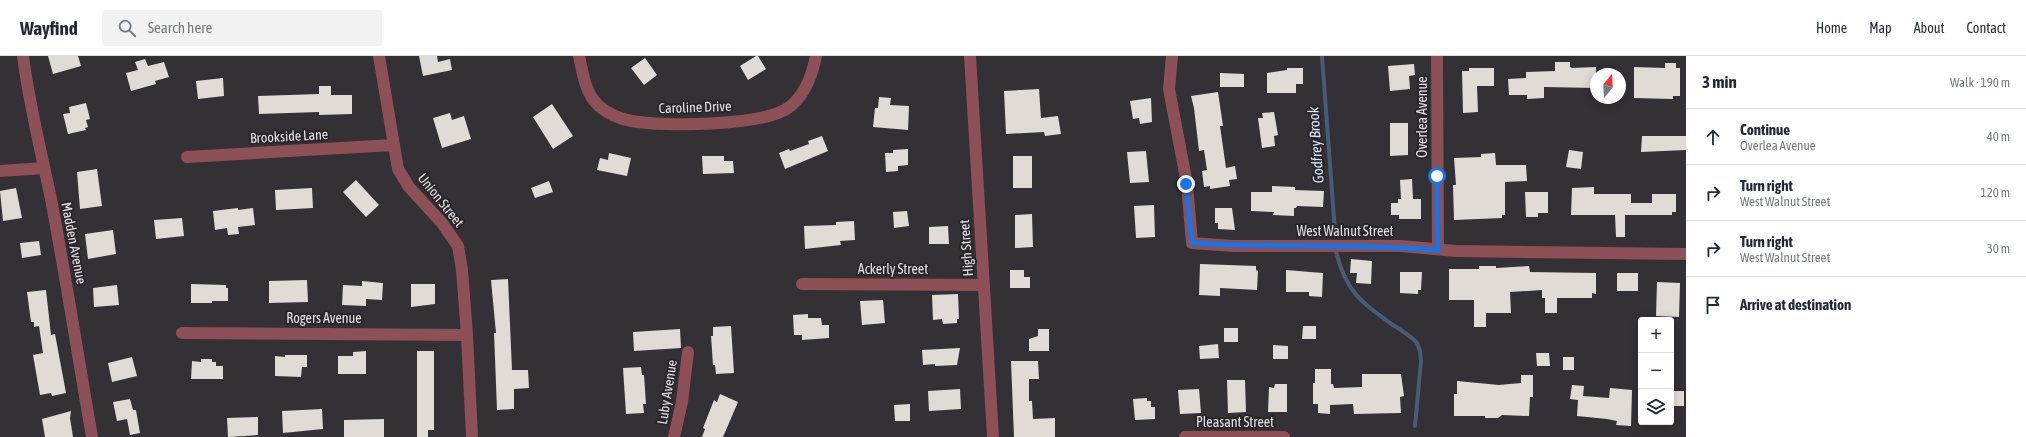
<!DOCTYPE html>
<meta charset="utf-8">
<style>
:root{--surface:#fff;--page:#f2f2f3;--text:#1f2937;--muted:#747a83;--line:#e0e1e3}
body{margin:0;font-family:"Asap Condensed",sans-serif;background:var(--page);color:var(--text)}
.controls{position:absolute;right:12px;bottom:12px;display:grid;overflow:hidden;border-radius:4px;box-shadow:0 2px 10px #0003}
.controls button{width:36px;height:36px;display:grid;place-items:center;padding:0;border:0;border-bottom:1px solid var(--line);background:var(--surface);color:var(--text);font:20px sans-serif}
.compass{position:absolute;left:1590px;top:12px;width:36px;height:36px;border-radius:50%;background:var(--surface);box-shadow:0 2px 10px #0003;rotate:18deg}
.stop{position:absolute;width:12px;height:12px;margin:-9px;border:3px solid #1a73e8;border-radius:50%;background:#fff}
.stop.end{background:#1a73e8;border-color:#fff;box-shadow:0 1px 4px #0008}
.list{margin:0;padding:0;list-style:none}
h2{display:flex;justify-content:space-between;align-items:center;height:52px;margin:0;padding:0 16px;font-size:17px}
h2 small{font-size:13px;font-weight:400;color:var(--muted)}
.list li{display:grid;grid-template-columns:26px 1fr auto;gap:12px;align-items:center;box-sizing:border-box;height:56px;padding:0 16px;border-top:1px solid var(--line)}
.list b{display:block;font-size:15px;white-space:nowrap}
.list p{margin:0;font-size:13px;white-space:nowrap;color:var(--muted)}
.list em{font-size:13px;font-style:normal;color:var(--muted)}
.icon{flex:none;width:22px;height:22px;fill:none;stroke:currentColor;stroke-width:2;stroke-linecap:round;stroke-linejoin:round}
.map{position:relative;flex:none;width:1686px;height:381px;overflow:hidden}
header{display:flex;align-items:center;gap:24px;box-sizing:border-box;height:56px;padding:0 20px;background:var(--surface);border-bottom:1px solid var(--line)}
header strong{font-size:19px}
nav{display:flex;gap:22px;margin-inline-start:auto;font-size:14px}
.search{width:280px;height:36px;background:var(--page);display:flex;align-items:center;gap:10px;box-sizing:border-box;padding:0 14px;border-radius:4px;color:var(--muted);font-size:15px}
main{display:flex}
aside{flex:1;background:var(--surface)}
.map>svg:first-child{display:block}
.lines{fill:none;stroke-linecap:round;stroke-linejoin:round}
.stream{stroke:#485c75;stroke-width:4}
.building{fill:#e0dbd5}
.minor{stroke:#8c5056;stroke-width:12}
.route{stroke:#1a73e8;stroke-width:5}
.labels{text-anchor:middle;stroke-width:4;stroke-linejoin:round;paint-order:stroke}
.street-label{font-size:14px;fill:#e4e2e6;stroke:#29262c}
.water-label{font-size:15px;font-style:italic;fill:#d7e6f9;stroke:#29262c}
</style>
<header>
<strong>Wayfind</strong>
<div class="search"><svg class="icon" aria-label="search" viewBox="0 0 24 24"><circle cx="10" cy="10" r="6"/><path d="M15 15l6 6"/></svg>Search here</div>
<nav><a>Home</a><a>Map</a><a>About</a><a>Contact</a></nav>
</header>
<main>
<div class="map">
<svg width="1686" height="381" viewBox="0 0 1686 381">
<rect width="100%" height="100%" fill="#333036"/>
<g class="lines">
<path class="stream" d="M1322,0L1335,176
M1336,195C1345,235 1361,246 1393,269C1401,274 1411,280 1417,287L1420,295L1421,305L1415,370"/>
</g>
<path class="building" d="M48,0H78L81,10L53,18Z
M419,0H437L438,6L450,3L452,14L423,20Z
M756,0H758L766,13L748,24L740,10Z
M645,2L657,19L644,29L631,12Z
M145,3L148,10L164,6L169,21L155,25L156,28L131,35L126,17L138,14L135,6Z
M1555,6H1570V11L1572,12L1596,11V32L1544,31V42L1527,43V39H1509L1508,23L1526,22V16L1555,15Z
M1665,7H1676V12H1680V40H1673V43L1634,42V11L1665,12Z
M1414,8L1415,19L1409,20L1410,33L1390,35L1388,10Z
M1287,12H1303V28H1296V37H1267V17L1287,14Z
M1469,12H1494V30H1477L1478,56L1463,57L1462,15H1469Z
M1220,17L1244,18V31H1220Z
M223,22L224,40L198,43L196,25Z
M319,30H331V39H352V58L319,59V56L259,58L258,40L319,38Z
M1039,33L1041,62L1058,60L1061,78L1045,80L1044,76L1006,78L1004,35Z
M1218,36L1223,70H1220L1226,112L1235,110L1237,123L1229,124L1230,130L1210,133V130L1204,131L1202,115L1207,114L1204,94L1199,95L1194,52L1191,40Z
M879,41L891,42L890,49L909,50L908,74L873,71L875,52H878Z
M1151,42L1152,66L1140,68L1139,62L1133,63L1130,45Z
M86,47L90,63L86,64L88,71L85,72L86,74L68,78L63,58L70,57L69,51Z
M552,48L573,80L553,93L533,61Z
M1274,56L1278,79L1274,80L1275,90L1262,92L1258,62H1263L1262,57Z
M450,57L452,64L464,60L471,83L442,92L433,62Z
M1390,67H1408V99L1390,100Z
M822,80L828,95L785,113L779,97L789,93L790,95L809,88L808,85Z
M1642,80H1686V94L1641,96Z
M908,93V109L898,110V115L886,116L885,97H893V94Z
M1569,94L1583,96L1581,113L1566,111Z
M1146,95L1149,126L1130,127L1127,96Z
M609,97L631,102L627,120L597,114L600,102L608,104Z
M1495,97L1496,109H1526L1527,125L1505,126V159H1502V162L1454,164L1453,129H1456L1454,102L1481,101V98Z
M702,100H724V105H733L734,117L703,118Z
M1013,100H1032V132H1013Z
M97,113L102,150L80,153L77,116Z
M1412,123L1413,143H1421V163H1399V159H1391V147H1398V143H1401L1400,124Z
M356,124L379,149L366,161L343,136Z
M549,125L553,136L535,142L531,132Z
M1272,130L1295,131V134L1324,135L1323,151L1297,150L1296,152H1294V160L1273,159L1274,156L1251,155V136H1272Z
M1594,131V138H1631V147H1652V138H1676V156H1672V159H1625V181H1616L1615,159H1571L1572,132Z
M16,132L22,162L3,165L0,135Z
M312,132L313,152L276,154L275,134Z
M1525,136H1548V157H1538V161H1526Z
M1154,149L1155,181L1136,182L1134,150Z
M238,152V154L253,152L255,169L238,171L239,178L228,179L227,172L215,174L213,155Z
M1215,152H1232L1235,174L1218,173V167H1215Z
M907,155L909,170L894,172L893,156Z
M1032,158L1033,191L1015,192V159Z
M182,162L184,180L156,183L154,164Z
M854,165L855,184L840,185L841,189L805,193L804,170L836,169V166Z
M948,170L949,188H929V171Z
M113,174L116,198L88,203L85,178Z
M39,185L41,199L22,202L20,187Z
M1351,203L1372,205L1371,228L1356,227L1357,217H1350Z
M1200,208L1256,210V214L1258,215L1257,234L1220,232V240L1199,239Z
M1479,210H1496V212L1529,210L1530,216L1596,217V238L1592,237V242H1557V257H1545V242H1542V234L1510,236L1511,257H1486V271H1474V244H1449V213H1479Z
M1010,214H1024V221H1030V232H1010Z
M1286,214L1323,217L1322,241L1309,240V236H1286Z
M1400,216H1422L1421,234H1418V238L1400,237Z
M1617,217H1638V235H1617Z
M508,223L512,314H528L529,332L514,333V353L497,354L494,277H496L491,224Z
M307,224L308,246L269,247V225Z
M362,225L383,227L382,244L366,243V250L342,249L343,229L362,230Z
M1657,226L1680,227L1679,261L1656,260Z
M191,228L226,229V232H228V245H212V247H191Z
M411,228H435V248L411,251Z
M117,229L119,249L94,251L93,232Z
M46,234L51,279L55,278L66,337L52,340L51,337L40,339L33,299L43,297L39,270L34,271V266H31L27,236Z
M958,238L959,263H957V267L943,268L942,263L933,264L932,239Z
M883,244L885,267L862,269L860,245Z
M808,258V262H821L822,269H829V282L802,284V279H794L793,259Z
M731,270L734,317L716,318L715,309H713L711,280H713V271Z
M1303,270H1316V283H1302Z
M1224,272H1238V286H1224Z
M680,273L681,292L634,295L633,276Z
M1038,273H1049V295H1029V283L1038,280Z
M1218,288L1219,302L1200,303L1199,290Z
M1273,289L1288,290V303H1273Z
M960,292L957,309L935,310V308L923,309L922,294Z
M366,295V318H338V300H353V296Z
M417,295H434V374H428V381H417Z
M1536,297H1549L1550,310H1537Z
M285,299H307V311H302L301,321L275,320V300L285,301Z
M132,301L137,320L112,326L108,307Z
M1563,301H1574V314H1563Z
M201,303H212V306H216V310H223V323H191L192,305L201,306Z
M1011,305H1038L1039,323H1029V345H1032L1033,363L1055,362V381H1014Z
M641,311L642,319H644L646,348H643L644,357L626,358L623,312Z
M1315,313H1331V328H1333L1334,332L1362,331V318H1401L1404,340L1400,341L1401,357L1354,358L1353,348L1330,349V358L1318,357V348H1313V327H1315Z
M1521,319H1533V341H1530L1529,360L1502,359L1498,362H1485V360H1454V338H1457V325L1499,329L1521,327Z
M1227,324H1245L1246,356L1228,357Z
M1275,328H1287V356H1268L1269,331L1274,332Z
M1572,329L1584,330L1583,340L1609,342L1610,332L1632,334L1631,370L1616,369L1617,365L1607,363L1577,360L1578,344L1570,343Z
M960,333L961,353L929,355L928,335Z
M1199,333L1201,357L1180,358L1178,334Z
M1671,335H1684V350H1671Z
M720,338L738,346L723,381H702L705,373L703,372L714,344L717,346Z
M1147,342V345H1151V351H1155V363L1135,364L1133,343Z
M130,343L133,354H136L140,377L130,379L127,363L117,365L113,346Z
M910,348V365H895L894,349Z
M322,353L323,373L283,377L282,355Z
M71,355L70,362L73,381H45L42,363Z
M258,361V379L228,381L227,362Z
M384,363V381H344V364Z"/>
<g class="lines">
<path class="minor" d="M23,0C29,48 41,95 51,143C66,222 78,301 92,381
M379,0L398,113L409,131L442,167L458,190L462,214L467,279L472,381
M579,0C583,18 585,37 599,50C608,58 620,63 632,65C663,71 762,70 788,52C805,40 812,20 816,0
M970,0L993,381
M1172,0L1169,33L1187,128L1192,187L1233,190H1401L1456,195L1686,198
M1437,0L1438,193
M187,101L393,89
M0,115L44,112
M802,228L984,229
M182,277L467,279
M674,381L682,346L688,296
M1185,381H1284"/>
</g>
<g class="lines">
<path class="route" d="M1186,128L1192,187C1274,192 1356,187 1438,194L1437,120"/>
</g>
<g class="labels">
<g class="street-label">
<text transform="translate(695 51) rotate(-2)" y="5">Caroline Drive</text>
<text transform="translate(1422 61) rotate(-90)" y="5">Overlea Avenue</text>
<text transform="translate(289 80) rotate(-3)" y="5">Brookside Lane</text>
<text transform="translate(441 144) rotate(51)" y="5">Union Street</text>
<text x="1345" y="180">West Walnut Street</text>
<text transform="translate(74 187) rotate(79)" y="5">Madden Avenue</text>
<text transform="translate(966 192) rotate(-94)" y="5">High Street</text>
<text x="893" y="218">Ackerly Street</text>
<text x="324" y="267">Rogers Avenue</text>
<text transform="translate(667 336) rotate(-81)" y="5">Luby Avenue</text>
<text x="1235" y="371">Pleasant Street</text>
</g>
<g class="water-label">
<text transform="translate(1316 89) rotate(-94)" y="5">Godfrey Brook</text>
</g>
</g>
</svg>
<div class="controls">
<button>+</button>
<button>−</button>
<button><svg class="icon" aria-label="layers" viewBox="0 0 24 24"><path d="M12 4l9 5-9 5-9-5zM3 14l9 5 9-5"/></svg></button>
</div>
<svg class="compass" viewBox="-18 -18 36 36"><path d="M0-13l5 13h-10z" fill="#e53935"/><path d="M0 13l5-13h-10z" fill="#747a83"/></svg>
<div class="stop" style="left:1437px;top:120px"></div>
<div class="stop end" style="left:1186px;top:128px"></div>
</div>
<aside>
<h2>3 min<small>Walk · 190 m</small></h2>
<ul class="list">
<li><svg class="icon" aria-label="ahead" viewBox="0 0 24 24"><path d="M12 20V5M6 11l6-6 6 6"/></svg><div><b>Continue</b><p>Overlea Avenue</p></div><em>40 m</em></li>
<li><svg class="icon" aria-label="right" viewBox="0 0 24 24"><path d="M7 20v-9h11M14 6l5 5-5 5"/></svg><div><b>Turn right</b><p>West Walnut Street</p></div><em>120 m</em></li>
<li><svg class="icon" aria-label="right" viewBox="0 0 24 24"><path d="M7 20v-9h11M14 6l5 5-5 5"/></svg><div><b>Turn right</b><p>West Walnut Street</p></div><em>30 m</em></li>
<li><svg class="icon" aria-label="arrive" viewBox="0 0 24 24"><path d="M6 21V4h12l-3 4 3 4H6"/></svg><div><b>Arrive at destination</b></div></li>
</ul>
</aside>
</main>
